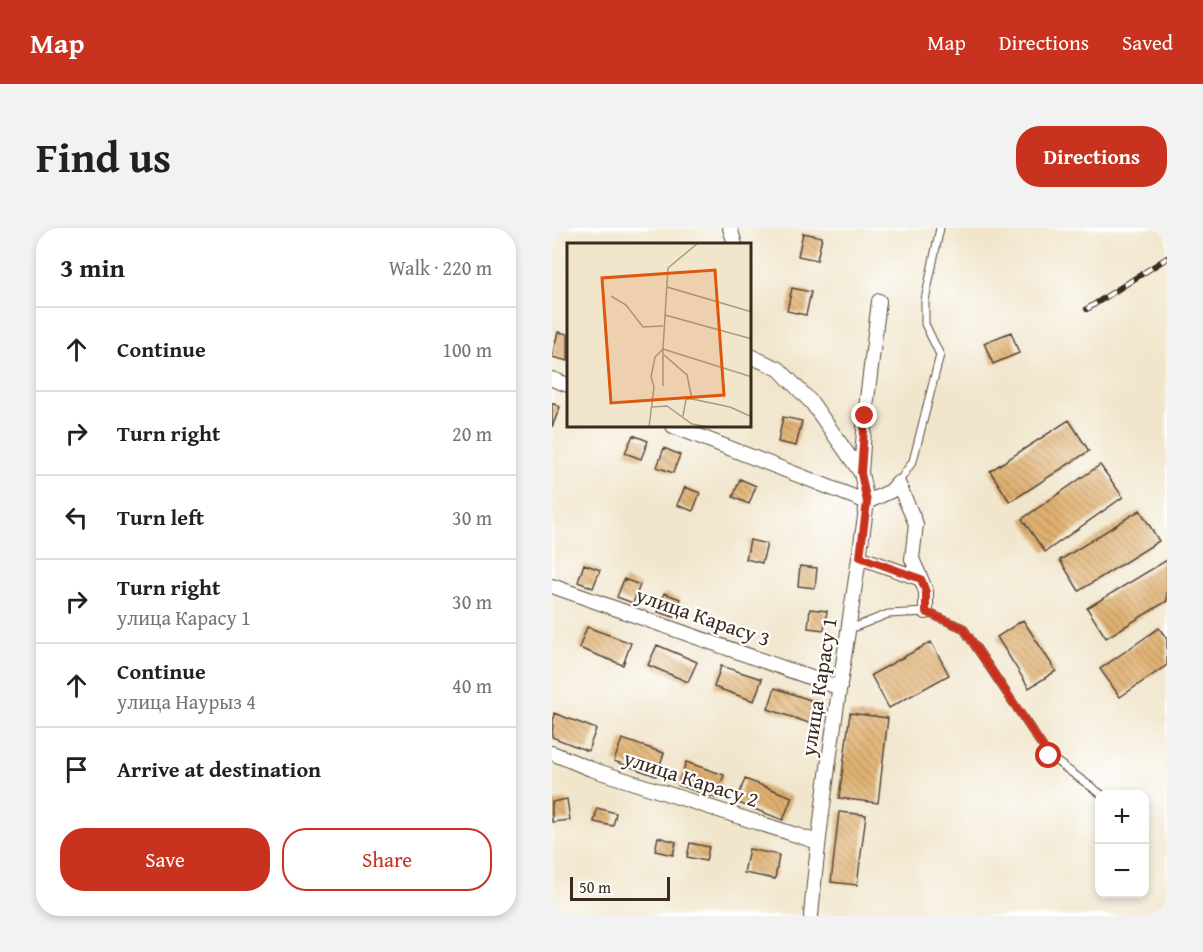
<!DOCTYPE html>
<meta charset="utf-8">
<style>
:root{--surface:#fff;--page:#f2f2f2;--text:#202124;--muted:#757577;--line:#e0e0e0;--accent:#c8321e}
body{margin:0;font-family:"Gentium Book Plus",serif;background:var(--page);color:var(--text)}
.controls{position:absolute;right:18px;bottom:18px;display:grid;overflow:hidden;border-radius:12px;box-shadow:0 3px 9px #0003}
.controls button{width:54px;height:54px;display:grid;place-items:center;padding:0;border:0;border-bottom:2px solid var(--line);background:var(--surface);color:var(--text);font:30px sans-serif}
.scale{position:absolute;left:18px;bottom:15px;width:100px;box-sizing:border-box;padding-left:6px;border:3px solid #3b2a1e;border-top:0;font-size:16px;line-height:21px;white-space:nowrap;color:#3b2a1e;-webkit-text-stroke:4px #fff;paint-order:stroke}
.stop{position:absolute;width:18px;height:18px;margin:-14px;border:4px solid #c8321e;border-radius:50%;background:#fff}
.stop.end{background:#c8321e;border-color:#fff;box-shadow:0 2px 6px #0008}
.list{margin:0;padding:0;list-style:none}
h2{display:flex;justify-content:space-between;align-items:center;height:78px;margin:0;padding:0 24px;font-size:26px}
h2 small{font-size:20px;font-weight:400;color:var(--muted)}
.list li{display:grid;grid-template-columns:39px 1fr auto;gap:18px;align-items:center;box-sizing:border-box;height:84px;padding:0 24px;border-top:2px solid var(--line)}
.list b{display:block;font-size:22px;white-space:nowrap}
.list p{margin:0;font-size:20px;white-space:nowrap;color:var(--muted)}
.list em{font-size:20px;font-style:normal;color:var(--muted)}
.actions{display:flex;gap:12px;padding:18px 24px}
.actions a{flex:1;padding:14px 0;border:2px solid var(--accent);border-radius:24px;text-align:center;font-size:21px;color:var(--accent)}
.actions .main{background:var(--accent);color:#fff}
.icon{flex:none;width:33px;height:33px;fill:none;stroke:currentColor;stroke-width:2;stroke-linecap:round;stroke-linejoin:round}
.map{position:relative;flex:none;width:615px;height:688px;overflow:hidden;border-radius:24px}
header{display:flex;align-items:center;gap:36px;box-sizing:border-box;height:84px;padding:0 30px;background:var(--accent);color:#fff}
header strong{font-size:28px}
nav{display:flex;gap:33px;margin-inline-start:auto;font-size:21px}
.intro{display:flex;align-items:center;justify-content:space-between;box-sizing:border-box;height:144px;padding:0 36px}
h1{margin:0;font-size:42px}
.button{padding:15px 27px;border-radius:24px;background:var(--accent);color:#fff;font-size:21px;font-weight:700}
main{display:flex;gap:36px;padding:0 36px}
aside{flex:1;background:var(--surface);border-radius:24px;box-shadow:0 3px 9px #0003}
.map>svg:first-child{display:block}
.building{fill:url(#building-back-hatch)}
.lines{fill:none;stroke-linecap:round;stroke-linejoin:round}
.lane-casing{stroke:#564638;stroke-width:9}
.street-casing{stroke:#564638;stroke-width:16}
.lane{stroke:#fff;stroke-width:7}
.street{stroke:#fff;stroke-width:14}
.rail-casing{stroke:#3b2a1e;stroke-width:6}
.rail{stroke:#fff;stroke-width:4;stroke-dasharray:11;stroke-linecap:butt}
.route{stroke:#c8321e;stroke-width:8}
.labels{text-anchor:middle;stroke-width:4.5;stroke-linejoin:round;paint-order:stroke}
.street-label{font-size:21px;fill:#3b2a1e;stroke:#fff}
.inset-road{fill:none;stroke:#a89b86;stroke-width:1.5}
.view{fill:#df570d;fill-opacity:0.15;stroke:#df570d;stroke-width:3}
.inset-edge{fill:none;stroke:#3b2a1e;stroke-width:3}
</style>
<header>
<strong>Map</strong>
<nav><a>Map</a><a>Directions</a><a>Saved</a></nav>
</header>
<div class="intro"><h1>Find us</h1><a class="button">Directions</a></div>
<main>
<aside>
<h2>3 min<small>Walk · 220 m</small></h2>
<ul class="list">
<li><svg class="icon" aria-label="ahead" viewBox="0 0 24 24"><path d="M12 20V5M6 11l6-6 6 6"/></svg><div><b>Continue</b></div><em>100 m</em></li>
<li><svg class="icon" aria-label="right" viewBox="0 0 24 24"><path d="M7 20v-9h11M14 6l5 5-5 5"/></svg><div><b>Turn right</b></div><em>20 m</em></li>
<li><svg class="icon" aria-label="left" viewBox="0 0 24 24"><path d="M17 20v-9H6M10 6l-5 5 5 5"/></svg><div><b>Turn left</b></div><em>30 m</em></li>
<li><svg class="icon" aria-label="right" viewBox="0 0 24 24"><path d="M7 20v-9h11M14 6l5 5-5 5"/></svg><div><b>Turn right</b><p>улица Карасу 1</p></div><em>30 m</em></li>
<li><svg class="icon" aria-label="ahead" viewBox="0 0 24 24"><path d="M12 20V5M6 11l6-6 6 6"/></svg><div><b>Continue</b><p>улица Наурыз 4</p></div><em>40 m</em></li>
<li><svg class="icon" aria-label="arrive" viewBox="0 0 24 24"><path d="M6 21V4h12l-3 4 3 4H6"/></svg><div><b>Arrive at destination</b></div></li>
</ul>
<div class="actions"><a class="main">Save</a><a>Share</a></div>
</aside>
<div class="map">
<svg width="615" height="688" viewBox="0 0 615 688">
<defs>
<pattern id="building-back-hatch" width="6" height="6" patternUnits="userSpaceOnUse" patternTransform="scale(1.5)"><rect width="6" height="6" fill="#e0b171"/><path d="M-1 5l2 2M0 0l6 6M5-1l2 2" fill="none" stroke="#b7905c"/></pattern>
</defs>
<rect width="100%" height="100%" fill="#fff"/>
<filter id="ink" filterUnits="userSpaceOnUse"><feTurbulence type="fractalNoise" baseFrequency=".0167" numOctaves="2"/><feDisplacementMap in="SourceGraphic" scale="12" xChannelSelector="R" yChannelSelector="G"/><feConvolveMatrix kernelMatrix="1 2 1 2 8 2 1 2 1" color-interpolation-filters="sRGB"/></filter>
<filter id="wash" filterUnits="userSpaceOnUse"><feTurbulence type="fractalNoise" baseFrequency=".008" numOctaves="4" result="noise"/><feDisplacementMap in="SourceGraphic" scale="24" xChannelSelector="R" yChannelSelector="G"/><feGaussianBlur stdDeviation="1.35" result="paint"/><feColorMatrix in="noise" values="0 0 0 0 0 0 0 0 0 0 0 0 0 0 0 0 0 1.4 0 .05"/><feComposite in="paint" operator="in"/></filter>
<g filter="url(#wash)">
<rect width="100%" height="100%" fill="#f1e6cc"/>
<g id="blocks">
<path class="building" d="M251,5L270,9L265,32L246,28Z
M240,60L259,64L254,87L235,83Z
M6,104L16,106V133L0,129Z
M459,104L467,125L441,136L432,115Z
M0,175L8,179L0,199Z
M231,189L250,193L244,218L226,214Z
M517,192L537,223L458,274L438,243Z
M81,207L96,213L89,231L73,225Z
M112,220L128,227L121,245L105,239Z
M548,237L571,269L493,324L470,291Z
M188,251L204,258L197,276L181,269Z
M133,259L148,265L141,283L125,277Z
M588,282L607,313L527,363L508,332Z
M198,312L215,316L210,335L194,331Z
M615,332V373L554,410L535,380Z
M32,336L48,342L41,360L26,354Z
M248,338L265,340L263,360L246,358Z
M72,351L88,357L81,375L65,369Z
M112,365L128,371L122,389L106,384Z
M258,381L275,383L272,402L256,400Z
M471,392L504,443L477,460L445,409Z
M35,399L79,415L71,437L27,420Z
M607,400L615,411V437L568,469L548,441Z
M379,414L397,447L337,480L319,447Z
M105,417L145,434L136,454L96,437Z
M169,438L210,451L202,473L162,459Z
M223,460L267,475L260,496L216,481Z
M2,485L44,501L36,523L0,509Z
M298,485L336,490L326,575L287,570Z
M70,511L112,525L104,548L62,533Z
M134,534L172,547L164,570L126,557Z
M193,551L240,569L231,592L184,574Z
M15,571L18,592L0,594V574Z
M45,580L64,585L61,598L42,594Z
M287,584L314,587L305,657L279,654Z
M106,609L124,614L121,627L103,623Z
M138,615L157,619L154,633L135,629Z
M197,621L227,627L223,651L192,645Z"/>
</g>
</g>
<g filter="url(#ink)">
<use href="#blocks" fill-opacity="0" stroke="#564638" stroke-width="1.5"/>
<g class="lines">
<defs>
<path id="lane" d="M346,255L361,233L388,127L373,96V72L388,0
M298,401L336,386L374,384L411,400L497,528L549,566"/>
<path id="street" d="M178,0L183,16
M198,128L227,141L260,175L309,245
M0,151L16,157
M121,198L315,274L309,245L313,188L327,73
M307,329L369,351L374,364V384
M0,358L288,460
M0,525L39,541L266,614
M259,688C271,549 296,412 315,274L339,263L346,255L364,296L360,331L369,351"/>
</defs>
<use href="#lane" class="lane-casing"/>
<use href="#street" class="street-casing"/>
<use href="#lane" class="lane"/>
<use href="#street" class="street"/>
<defs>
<path id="rail" d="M535,81L615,30
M609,688L615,684"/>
</defs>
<use href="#rail" class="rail-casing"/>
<use href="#rail" class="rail"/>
</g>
</g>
<g class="lines" filter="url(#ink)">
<path class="route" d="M313,188L309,245L315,274L308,329L369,351L374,364V384L411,400L497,528"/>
</g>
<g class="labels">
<g class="street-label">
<text transform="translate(151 389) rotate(19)" y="7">улица Карасу 3</text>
<text transform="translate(267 459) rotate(-81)" y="7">улица Карасу 1</text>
<text transform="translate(139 551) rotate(18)" y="7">улица Карасу 2</text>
</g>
</g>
<g transform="translate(15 15)">
<rect width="184" height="184" fill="#f1e6cc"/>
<path class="inset-road" d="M100,44L185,69M44,53L59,62L76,84L96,83M98,72L185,96M97,112L120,132L125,156M96,143V106L185,134M125,156L163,164L185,174M85,164L100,163L125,181L142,184M116,173L119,156H125M82,184L87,144L84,134L88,114L96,106L101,25L131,0"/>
<path class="view" d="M148,27L157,152L44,160L35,35Z"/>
<rect width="184" height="184" class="inset-edge"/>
</g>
</svg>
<div class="controls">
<button>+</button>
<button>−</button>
</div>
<div class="scale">50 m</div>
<div class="stop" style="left:497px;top:528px"></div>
<div class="stop end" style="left:313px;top:188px"></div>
</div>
</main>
